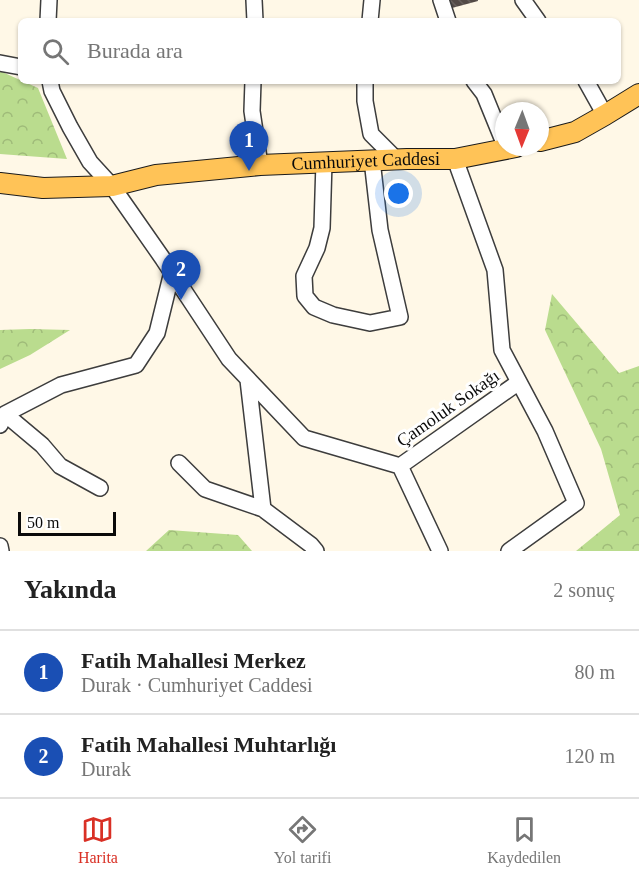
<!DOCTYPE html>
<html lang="tr">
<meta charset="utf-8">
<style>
:root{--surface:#fff;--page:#f2f2f2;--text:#222;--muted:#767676;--line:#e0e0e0;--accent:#d93025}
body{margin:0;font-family:Georgia,serif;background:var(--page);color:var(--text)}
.compass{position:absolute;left:495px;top:102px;width:54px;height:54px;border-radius:50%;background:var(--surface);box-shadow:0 2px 4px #0004;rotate:181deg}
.scale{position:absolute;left:18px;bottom:15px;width:98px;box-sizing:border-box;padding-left:6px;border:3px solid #0a0a0a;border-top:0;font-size:16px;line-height:21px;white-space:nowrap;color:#0a0a0a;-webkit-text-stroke:4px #fff;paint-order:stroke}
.you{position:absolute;left:399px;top:194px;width:21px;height:21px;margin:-15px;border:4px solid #fff;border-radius:50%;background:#1a73e8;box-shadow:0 0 0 9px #1a73e833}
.badge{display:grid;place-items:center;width:39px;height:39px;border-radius:50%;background:var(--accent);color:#fff;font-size:20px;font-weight:700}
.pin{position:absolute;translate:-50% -50px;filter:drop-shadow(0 2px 3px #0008)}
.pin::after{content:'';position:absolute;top:32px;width:21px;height:18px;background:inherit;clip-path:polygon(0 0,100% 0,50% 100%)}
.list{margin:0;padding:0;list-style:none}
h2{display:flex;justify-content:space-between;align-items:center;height:78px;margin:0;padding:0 24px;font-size:26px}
h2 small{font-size:20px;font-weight:400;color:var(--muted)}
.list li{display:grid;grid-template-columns:39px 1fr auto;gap:18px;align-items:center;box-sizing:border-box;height:84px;padding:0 24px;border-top:2px solid var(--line)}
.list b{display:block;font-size:22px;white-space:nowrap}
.list p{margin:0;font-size:20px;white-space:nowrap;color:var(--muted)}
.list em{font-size:20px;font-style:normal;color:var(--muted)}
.icon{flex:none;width:33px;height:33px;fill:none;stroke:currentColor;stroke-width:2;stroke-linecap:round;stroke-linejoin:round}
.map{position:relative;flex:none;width:639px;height:551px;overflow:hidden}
.search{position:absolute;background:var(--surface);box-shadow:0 2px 4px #0004;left:18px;right:18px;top:18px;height:66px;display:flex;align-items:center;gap:15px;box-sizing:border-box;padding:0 21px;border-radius:9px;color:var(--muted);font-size:22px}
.sheet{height:246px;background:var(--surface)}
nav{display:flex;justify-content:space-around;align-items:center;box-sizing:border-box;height:84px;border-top:2px solid var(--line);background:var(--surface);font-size:16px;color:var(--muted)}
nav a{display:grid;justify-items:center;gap:3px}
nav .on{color:var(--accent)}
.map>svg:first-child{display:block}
.forest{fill:url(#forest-crowns)}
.building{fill:url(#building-back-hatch)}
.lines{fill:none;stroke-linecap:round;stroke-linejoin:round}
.minor-casing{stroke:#3d3d3d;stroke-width:18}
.major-casing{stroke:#1b1b1b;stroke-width:22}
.minor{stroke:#fff;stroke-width:15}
.major{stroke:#ffc357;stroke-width:20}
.labels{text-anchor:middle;stroke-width:6;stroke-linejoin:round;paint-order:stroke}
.street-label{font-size:18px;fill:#0a0a0a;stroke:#fff}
</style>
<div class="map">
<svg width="639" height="551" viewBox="0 0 639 551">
<defs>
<pattern id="forest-crowns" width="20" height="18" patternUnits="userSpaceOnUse" patternTransform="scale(1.5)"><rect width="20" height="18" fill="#badc8e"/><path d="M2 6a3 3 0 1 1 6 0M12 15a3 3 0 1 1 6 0" fill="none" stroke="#9fbb79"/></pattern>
<pattern id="building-back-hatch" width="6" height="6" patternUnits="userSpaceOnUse" patternTransform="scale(1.5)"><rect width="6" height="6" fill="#534a46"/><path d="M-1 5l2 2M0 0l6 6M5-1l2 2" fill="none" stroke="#67605c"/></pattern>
</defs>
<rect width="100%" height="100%" fill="#fff8e7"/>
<path class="forest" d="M0,71L38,88L67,159L0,154Z
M552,294L619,373L639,366V551H576L620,515L601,449L545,330Z
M30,329L70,330L30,355L0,369V330Z
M169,530L238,535L252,551H146Z"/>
<path class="building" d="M449,0H478V1L452,8Z"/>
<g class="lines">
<defs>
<path id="minor" d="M254,0L255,21
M441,0L448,21
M523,0L538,21
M48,21L49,0
M370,21L372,0
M0,63L21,67
M50,81L52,91L70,127L90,162L112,186L163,259L229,359L304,438L400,466L440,551
M253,81L252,111L260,165
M365,81V101L371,134L397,160
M474,81L484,94L504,143
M586,81L605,115
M455,159L495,270L502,350L545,431L576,503L509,551
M324,162L322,228L317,248L304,276L305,296L314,307L333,315L370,323L400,317L380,230L372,160
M248,380L263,509
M5,414L42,445L60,466L100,488
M0,425L5,414L61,385L136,365L157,333L172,272
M179,463L205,489L263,509L311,545L316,551
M400,466L519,382
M0,546L1,551"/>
<g id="major">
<path d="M540,141L575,132L605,115L639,94"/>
<path id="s1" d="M0,183L43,188L112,186L156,175L260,165L407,159H455L516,147"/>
</g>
</defs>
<use href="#minor" class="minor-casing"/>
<use href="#major" class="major-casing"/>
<use href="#minor" class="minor"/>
<use href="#major" class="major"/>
</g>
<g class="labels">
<g class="street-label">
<text dy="6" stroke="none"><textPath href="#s1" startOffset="368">Cumhuriyet Caddesi</textPath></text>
<text transform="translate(448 408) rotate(-35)" y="6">Çamoluk Sokağı</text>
</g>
</g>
</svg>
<svg class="compass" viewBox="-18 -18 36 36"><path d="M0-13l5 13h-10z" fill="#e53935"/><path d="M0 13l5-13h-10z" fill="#767676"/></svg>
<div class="scale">50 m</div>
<div class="you"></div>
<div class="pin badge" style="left:249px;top:171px;background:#1a4fb4">1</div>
<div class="pin badge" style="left:181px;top:300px;background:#1a4fb4">2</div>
<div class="search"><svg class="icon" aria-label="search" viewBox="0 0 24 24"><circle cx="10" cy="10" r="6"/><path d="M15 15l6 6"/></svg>Burada ara</div>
</div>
<section class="sheet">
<h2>Yakında<small>2 sonuç</small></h2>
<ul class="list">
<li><span class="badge" style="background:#1a4fb4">1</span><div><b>Fatih Mahallesi Merkez</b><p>Durak · Cumhuriyet Caddesi</p></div><em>80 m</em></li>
<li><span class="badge" style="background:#1a4fb4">2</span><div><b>Fatih Mahallesi Muhtarlığı</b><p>Durak</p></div><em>120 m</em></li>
</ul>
</section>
<nav>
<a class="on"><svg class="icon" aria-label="map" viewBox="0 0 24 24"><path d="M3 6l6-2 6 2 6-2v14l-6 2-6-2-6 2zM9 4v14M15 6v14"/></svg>Harita</a>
<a><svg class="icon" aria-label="directions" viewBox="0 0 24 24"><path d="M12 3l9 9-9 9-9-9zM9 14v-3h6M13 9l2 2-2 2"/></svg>Yol tarifi</a>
<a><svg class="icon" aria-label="saved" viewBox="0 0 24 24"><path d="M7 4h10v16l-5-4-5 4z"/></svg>Kaydedilen</a>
</nav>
